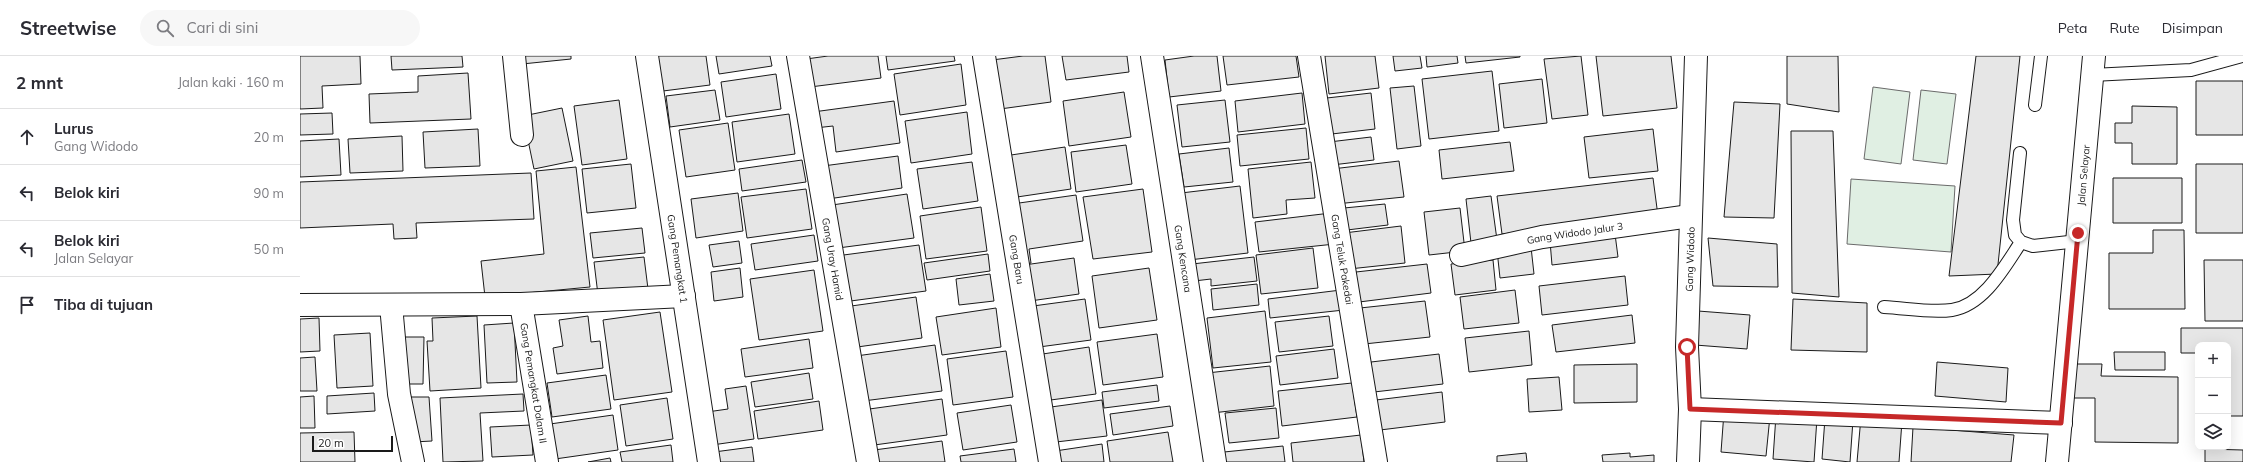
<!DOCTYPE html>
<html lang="id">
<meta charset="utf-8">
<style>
:root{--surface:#fff;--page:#f7f7f7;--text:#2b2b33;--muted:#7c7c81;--line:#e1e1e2}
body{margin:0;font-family:Mulish,sans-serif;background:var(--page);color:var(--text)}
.controls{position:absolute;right:12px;bottom:12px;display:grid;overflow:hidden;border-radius:8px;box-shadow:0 4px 16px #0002}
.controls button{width:36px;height:36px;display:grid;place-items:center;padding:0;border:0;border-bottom:1px solid var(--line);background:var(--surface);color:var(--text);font:20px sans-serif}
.scale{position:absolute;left:12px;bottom:10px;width:81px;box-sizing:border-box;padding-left:4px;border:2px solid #1a1a1a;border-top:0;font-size:11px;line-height:14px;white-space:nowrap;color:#1a1a1a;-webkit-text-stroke:3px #fff;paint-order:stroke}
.stop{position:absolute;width:12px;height:12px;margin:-9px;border:3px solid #c62828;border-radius:50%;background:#fff}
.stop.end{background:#c62828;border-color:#fff;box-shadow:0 1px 4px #0008}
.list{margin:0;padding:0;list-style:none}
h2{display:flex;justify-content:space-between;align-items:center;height:52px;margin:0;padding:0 16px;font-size:17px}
h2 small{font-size:13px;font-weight:400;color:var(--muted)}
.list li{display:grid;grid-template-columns:26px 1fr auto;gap:12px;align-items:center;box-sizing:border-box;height:56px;padding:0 16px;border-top:1px solid var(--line)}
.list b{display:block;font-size:15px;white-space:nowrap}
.list p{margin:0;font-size:13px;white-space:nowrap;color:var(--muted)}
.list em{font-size:13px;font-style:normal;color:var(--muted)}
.icon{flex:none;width:22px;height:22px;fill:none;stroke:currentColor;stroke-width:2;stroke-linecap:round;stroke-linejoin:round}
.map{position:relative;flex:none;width:1943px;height:406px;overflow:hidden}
header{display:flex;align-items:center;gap:24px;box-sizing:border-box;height:56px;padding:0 20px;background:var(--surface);border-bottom:1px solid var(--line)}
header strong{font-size:19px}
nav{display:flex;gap:22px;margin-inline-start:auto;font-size:14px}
.search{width:280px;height:36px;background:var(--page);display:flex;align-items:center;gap:10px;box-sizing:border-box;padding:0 14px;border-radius:22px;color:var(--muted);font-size:15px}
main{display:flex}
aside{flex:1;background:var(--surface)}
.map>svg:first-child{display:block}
.green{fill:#e0efe3;stroke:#6a6a6a}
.building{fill:#e6e6e6;stroke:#1a1a1a}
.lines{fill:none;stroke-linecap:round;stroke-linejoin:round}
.lane-casing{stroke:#1a1a1a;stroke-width:14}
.street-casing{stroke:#1a1a1a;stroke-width:24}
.lane{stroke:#fff;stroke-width:12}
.street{stroke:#fff;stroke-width:22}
.route{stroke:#c62828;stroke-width:5}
.labels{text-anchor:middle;stroke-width:3;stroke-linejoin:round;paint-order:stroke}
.street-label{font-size:10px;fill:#1a1a1a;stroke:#fff}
</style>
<header>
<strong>Streetwise</strong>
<div class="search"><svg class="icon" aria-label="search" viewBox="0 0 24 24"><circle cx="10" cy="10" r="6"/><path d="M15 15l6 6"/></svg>Cari di sini</div>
<nav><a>Peta</a><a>Rute</a><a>Disimpan</a></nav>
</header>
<main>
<aside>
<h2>2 mnt<small>Jalan kaki · 160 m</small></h2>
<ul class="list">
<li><svg class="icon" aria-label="ahead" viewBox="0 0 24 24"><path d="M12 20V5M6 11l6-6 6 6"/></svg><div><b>Lurus</b><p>Gang Widodo</p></div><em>20 m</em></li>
<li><svg class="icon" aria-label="left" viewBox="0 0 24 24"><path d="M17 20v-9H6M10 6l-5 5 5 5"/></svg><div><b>Belok kiri</b></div><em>90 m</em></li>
<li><svg class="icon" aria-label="left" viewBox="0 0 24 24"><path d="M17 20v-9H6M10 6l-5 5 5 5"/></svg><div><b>Belok kiri</b><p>Jalan Selayar</p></div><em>50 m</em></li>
<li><svg class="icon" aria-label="arrive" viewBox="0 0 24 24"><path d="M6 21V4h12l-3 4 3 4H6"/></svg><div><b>Tiba di tujuan</b></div></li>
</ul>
</aside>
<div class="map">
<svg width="1943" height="406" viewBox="0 0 1943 406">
<rect width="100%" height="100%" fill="#fff"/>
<path class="green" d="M1573,31L1610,36L1601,108L1564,103Z
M1621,34L1656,38L1647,108L1613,104Z
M1551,123L1655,130L1651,196L1547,188Z"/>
<path class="building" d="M0,0H60L61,28L22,30L23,52L0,53Z
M91,0H162L163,11L92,14Z
M221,0H271V3L222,8Z
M358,0H406L410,29L363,35Z
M416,0H470L472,10L419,18Z
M528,0H578L581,22L510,31L506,3Z
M586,0H654L655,5L588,14Z
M723,0H745L751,46L700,53L692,4Z
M762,0H827L829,16L766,24Z
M894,0H917L921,35L869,41L865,4Z
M923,0H996L999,21L927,29Z
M1025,0H1075L1079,32L1029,38Z
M1093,0H1120L1122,12L1095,15Z
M1126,0H1157L1158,7L1127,11Z
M1165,0H1220V1L1166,7Z
M1281,0L1288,59L1252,63L1244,3Z
M1296,0H1371L1377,52L1303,60Z
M1487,0H1538L1539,56L1487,48Z
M1676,0H1720L1697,218L1649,220Z
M661,8L666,49L600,59L594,18Z
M1192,15L1199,75L1129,83L1122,23Z
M168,17L171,63L70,67L69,38L118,36V20Z
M476,18L481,53L426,61L421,26Z
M1242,23L1247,67L1204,72L1199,28Z
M1896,25H1943V79H1896Z
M1114,30L1121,90L1097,93L1090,32Z
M415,34L420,64L370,71L366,40Z
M824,36L831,81L769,90L763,45Z
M1002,37L1005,68L938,76L935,45Z
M1071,37L1075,73L1023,79L1018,43Z
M319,44L327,103L282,109L274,50Z
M925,44L930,86L882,91L877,49Z
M594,45L600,87L536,96L533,70L515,72L513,56Z
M1434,46L1480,48L1474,162L1424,161Z
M1832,50L1877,51V108H1832V87H1815V67H1832Z
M262,52L273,105L234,113L223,60Z
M667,56L672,98L611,107L605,65Z
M32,57L33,78L0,79V58Z
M489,58L495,98L437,106L432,66Z
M428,67L435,114L386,121L379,74Z
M1006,72L1009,103L940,110L937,79Z
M178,73L180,110L125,112L123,76Z
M1353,73L1358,115L1289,122L1284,81Z
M1491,75H1533L1539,241L1492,237Z
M102,80L103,115L50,117L48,83Z
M1071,81L1074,104L1032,109L1029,86Z
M39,83L41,119L0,121V85Z
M1210,86L1214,115L1142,123L1139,94Z
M826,89L832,128L776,136L771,96Z
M765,91L771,133L717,141L711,99Z
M929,92L933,126L884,131L879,98Z
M598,100L602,132L528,143L523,110Z
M502,104L506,126L442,135L439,113Z
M1099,105L1104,141L1036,148L1032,113Z
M672,106L678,145L623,153L617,113Z
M1011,106L1015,142L986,144L987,158L953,162L948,113Z
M331,108L336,152L287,157L282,113Z
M1896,108H1943V177H1896Z
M276,111L290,231L185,241L181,205L244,198L236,115Z
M231,117L234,163L116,167L117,182L94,183L93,168L0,172V126Z
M1353,122L1358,160L1202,178L1197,140Z
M1813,122H1882V167H1813Z
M940,130L948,197L889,204L881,137Z
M506,133L512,173L447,182L441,141Z
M843,133L852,196L793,203L783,141Z
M438,137L443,175L396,182L391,143Z
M607,138L614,182L538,192L532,149Z
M776,139L783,185L729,193L731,207L721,209L712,148Z
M1191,140L1197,184L1171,187L1166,143Z
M1085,148L1088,169L1047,174L1044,152Z
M681,151L687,195L626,203L620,160Z
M1160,152L1165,195L1129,199L1124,156Z
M1031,157L1035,188L959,196L955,166Z
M1101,170L1105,207L1049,213L1044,177Z
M342,172L345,197L293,202L290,177Z
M1853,174H1884L1885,253H1809V197H1853Z
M1315,178L1318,201L1252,209L1250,185Z
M514,179L518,205L455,214L451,188Z
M1408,182L1477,188L1478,231L1413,230Z
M439,185L442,207L413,211L409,189Z
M619,189L626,235L543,246L536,200Z
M1231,191L1234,218L1200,222L1197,194Z
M1013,192L1018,232L961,238L956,199Z
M688,198L690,215L627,224L624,207Z
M344,201L348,233L298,239L294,206Z
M954,201L957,225L911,230V223L894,225L892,208Z
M774,202L779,238L730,245L724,209Z
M1193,204L1196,234L1155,239L1151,208Z
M1904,204H1943V265H1905Z
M1127,208L1131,237L1059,246L1056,216Z
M440,212L443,241L414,245L411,216Z
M849,212L857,264L799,272L792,220Z
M514,214L523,275L459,284L450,223Z
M690,218L694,245L659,249L656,223Z
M1325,220L1328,249L1242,259L1239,230Z
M957,228L959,249L913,254L911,233Z
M1041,234L1044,254L970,262L968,243Z
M1215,234L1219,267L1164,273L1160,241Z
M616,241L622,282L550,292L544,251Z
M785,243L791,284L739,291L733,250Z
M1493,243L1567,247V296L1491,294Z
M1125,245L1130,281L1064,288L1060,252Z
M696,252L701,291L642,299L636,261Z
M965,255L971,306L913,312L907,262Z
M1398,255L1450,259L1447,293L1395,289Z
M360,256L372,336L314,344L303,264Z
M1332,259L1335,287L1256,296L1252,269Z
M177,260L181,332L130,335L127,285H133L132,262Z
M288,260L291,286L300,285L303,312L257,318L253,292L263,290L259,264Z
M1029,260L1033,290L979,296L975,266Z
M19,262L20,295L0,296V263Z
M214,267L217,326L187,327L184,269Z
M1881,272H1943V360H1928V289H1898V297H1881Z
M1229,275L1232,309L1169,316L1165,282Z
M70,277L73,330L37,332L34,279Z
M857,278L863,321L803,329L797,286Z
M102,281H124L123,328H102Z
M509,283L513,312L445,321L441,293Z
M635,289L642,335L563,345L556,300Z
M789,291L796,338L743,345L736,299Z
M1034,293L1038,322L980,329L976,300Z
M706,295L713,341L653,349L647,303Z
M1814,296H1865V314H1815Z
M1139,298L1143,328L1074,336L1071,306Z
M15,301L17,335H0V302Z
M1637,306L1708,312L1706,346L1635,340Z
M1337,308V346L1274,347V309Z
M1768,308H1802L1801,320L1878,321V387L1795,386V342H1769Z
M970,310L974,350L912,357L907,317Z
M509,317L513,343L455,351L451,326Z
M306,319L311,353L252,361L247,327Z
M1259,321L1262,354L1229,356L1227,323Z
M1052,327L1057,361L982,370L978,335Z
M857,329L859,345L804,352L802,336Z
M446,330L454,383L412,389L407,356L428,353L425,333Z
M1142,336L1145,366L1080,374L1076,344Z
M74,337L75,355L27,358V340Z
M223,338L224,355L180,357L183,405L143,406L140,342Z
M14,340L15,372H0V341Z
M111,341H129L132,385L113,386Z
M367,342L373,383L326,390L320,349Z
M642,343L647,379L567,390L562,354Z
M802,344L807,380L756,386L751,351Z
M519,345L523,374L458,383L454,355Z
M711,349L717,386L663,394L657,357Z
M870,350L873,370L813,379L810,358Z
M976,352L979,382L929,387L925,357Z
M1424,356L1470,360L1466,400L1421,396Z
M313,359L318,394L255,403L250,368Z
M1476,359L1517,362L1514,406L1473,403Z
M1561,361L1602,365L1599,406H1557Z
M1525,362L1553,364L1550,406L1522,403Z
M231,369L233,399L192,401L190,371Z
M1613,371L1714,379L1711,406H1611Z
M54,376L55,406H0V377Z
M868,376L873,406H810L807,385Z
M1061,379L1064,406H993L991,387Z
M642,385L645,406H575L574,394Z
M802,388L804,406H756L755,395Z
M371,389L373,406H322L320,396Z
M983,390L985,406H925L924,396Z
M452,391L454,406H415L414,396Z
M714,393L716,406H661L660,400Z
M1905,393L1943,394V406H1905Z
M1226,397L1227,406H1197V400Z
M1330,397V401L1354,399V406H1303L1302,399Z
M310,402L311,406H288Z"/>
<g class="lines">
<defs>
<path id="lane" d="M1792,19L1891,14L1942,0
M1735,49L1741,0
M1720,97L1713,164L1715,179L1721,186L1733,190L1778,185
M1584,251C1606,252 1630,257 1652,254C1684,249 1705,210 1721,186"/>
<g id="street">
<path d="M214,0L222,79"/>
<path id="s1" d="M347,0L409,406"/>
<path id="s2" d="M498,0L568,406"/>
<path id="s3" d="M684,0L750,406"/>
<path id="s4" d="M852,0L915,406"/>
<path id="s5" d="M1009,0L1076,406"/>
<path id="s6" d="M1161,199L1242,181L1390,160"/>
<path id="s7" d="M221,248L247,406"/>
<path d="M0,249L221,248L384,240"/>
<path d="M91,249L99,338L113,406"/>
<path d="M1390,353L1761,367"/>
<path id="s8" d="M1388,406L1390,353L1387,291L1396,0"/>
<path id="s9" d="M1757,406L1794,0"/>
</g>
</defs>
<use href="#lane" class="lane-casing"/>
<use href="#street" class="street-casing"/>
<use href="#lane" class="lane"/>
<use href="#street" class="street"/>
</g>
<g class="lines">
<path class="route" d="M1387,291L1390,353L1761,367L1778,177"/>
</g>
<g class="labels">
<g class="street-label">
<text dy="4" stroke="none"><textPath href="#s9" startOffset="288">Jalan Selayar</textPath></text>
<text dy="4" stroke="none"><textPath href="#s6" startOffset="116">Gang Widodo Jalur 3</textPath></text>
<text dy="4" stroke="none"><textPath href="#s1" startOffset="205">Gang Pemangkat 1</textPath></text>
<text dy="4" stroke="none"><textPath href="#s2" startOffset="206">Gang Uray Hamid</textPath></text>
<text dy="4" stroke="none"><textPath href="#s3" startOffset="206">Gang Baru</textPath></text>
<text dy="4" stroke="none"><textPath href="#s4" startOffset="205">Gang Kencana</textPath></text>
<text dy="4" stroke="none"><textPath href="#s5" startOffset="206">Gang Teluk Pakedai</textPath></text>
<text dy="4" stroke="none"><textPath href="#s8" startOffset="203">Gang Widodo</textPath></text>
<text dy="4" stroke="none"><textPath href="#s7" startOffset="80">Gang Pemangkat Dalam II</textPath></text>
</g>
</g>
</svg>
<div class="controls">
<button>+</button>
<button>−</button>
<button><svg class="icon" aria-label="layers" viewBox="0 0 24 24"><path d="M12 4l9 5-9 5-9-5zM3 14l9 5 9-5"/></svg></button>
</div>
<div class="scale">20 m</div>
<div class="stop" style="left:1387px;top:291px"></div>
<div class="stop end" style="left:1778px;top:177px"></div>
</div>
</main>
